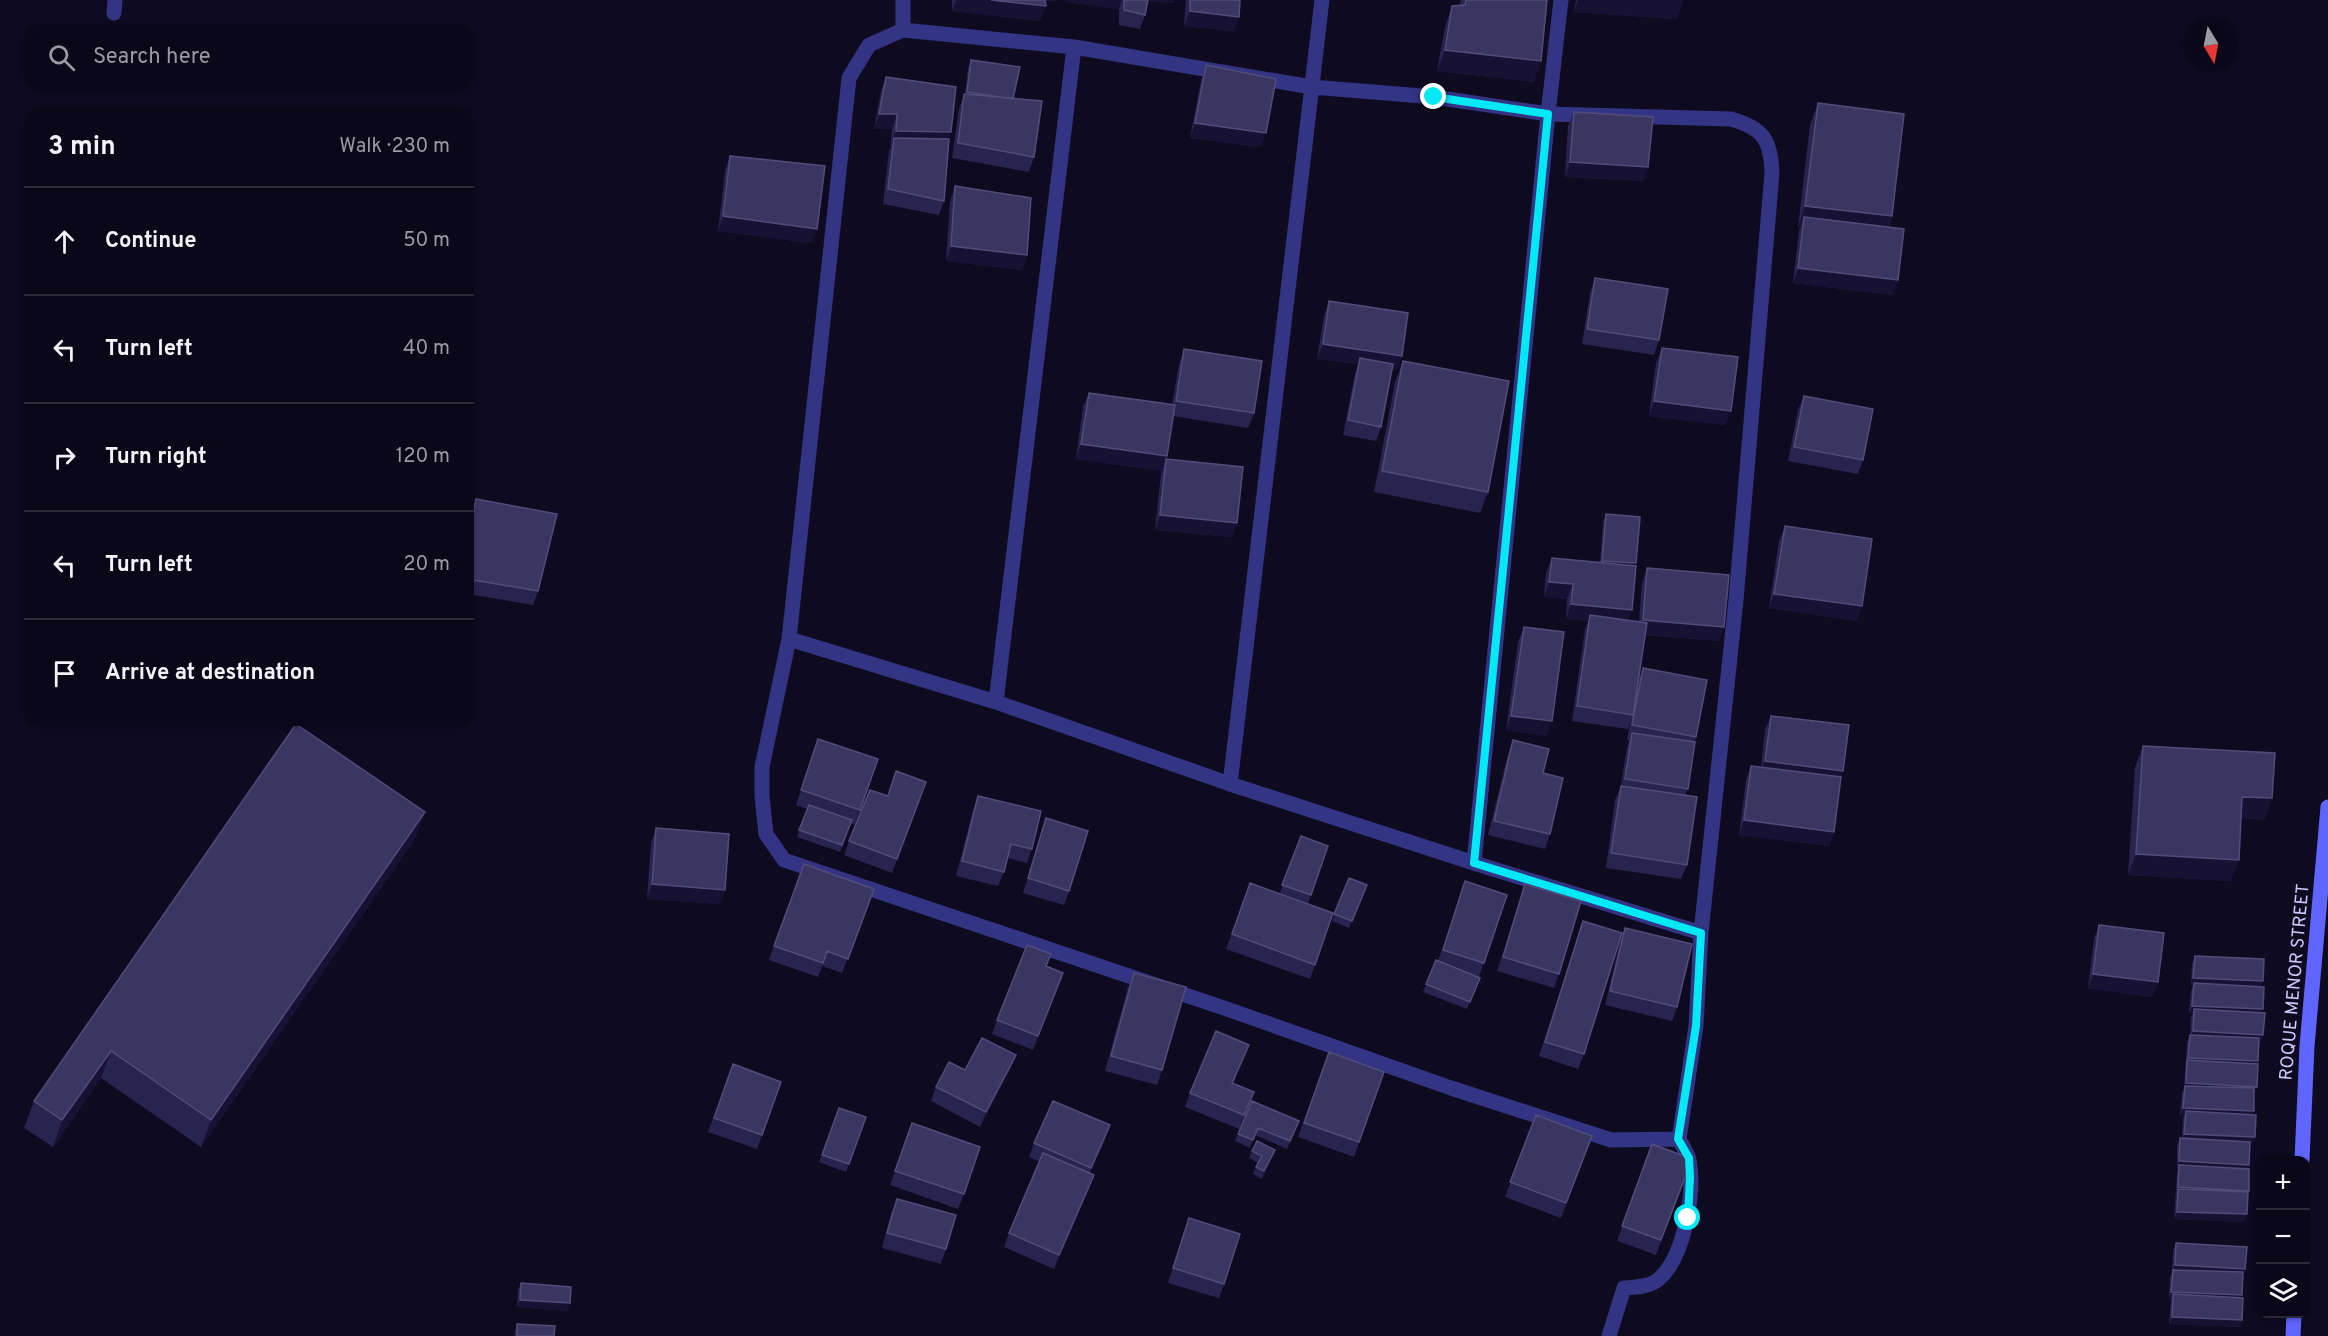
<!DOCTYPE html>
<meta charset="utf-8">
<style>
:root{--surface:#0a0818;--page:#181625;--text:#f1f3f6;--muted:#999aa2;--line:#2a2937}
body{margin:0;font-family:Overpass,sans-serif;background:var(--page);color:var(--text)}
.controls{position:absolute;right:18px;bottom:18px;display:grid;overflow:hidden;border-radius:12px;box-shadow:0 2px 4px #0004}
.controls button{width:54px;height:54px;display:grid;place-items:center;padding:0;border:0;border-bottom:2px solid var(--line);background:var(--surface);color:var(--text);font:30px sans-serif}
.compass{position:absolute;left:2184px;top:18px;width:54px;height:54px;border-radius:50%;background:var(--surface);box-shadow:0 2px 4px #0004;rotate:170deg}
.stop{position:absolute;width:18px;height:18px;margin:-14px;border:4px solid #00e9f5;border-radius:50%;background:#fff}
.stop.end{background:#00e9f5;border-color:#fff;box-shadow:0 2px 6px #0008}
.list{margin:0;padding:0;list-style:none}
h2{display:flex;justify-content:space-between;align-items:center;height:78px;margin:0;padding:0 24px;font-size:26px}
h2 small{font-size:20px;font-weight:400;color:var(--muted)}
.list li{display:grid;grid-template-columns:39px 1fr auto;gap:18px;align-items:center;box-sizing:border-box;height:108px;padding:0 24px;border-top:2px solid var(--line)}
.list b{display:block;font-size:22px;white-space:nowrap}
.list em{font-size:20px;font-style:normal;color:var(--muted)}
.icon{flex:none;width:33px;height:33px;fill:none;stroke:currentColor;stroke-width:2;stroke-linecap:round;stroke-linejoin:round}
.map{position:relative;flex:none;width:2328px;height:1336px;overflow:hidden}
.search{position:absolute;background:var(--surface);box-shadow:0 2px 4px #0004;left:24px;top:24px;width:450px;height:66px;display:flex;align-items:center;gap:15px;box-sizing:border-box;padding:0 21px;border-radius:18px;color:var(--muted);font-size:22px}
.panel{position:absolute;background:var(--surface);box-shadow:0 2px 4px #0004;left:24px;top:108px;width:450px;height:618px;border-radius:18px}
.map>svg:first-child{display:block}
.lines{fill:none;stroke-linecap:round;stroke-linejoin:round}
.street{stroke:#333483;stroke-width:15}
.secondary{stroke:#6165ff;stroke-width:15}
.wall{fill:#29234f}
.shaded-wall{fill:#171234}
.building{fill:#3b3562;stroke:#524c7b;stroke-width:1.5}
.route{stroke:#00e9f5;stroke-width:8}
.labels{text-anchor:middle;stroke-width:5;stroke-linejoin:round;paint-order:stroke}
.street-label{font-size:18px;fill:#cecaff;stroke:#0e0b20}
</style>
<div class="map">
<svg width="2328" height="1336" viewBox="0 0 2328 1336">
<rect width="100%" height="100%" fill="#0e0b20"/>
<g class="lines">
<path class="street" d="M903,0V30
M114,13L115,0
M903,30L1074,47L1312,87L1434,97L1548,114L1731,119C1763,128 1771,140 1772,173L1736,600L1701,933L1696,1026L1679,1139L1611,1140L1451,1088L1224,1008L784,860L766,834L762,796V767L789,639L849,78L869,45Z
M789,639L996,702L1230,784L1474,863L1701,933
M996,702L1074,47
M1230,784L1322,0
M1474,863L1548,114L1561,0
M1609,1336L1624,1288C1635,1287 1650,1287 1659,1279C1685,1256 1695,1192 1689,1160C1688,1153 1682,1146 1679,1139"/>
<path class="secondary" d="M2302,1160L2307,1046L2328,807
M2293,1336L2294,1314"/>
</g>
<path class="wall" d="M952,0H1058L1057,1H1045L1040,21L952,11Z
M1068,0H1174V3L1148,1L1145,15L1140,29L1119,25V9L1067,2Z
M1186,0H1240L1239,17L1233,31L1184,26Z
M1461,0H1547L1534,82L1437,71L1445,27L1452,6L1460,5Z
M1576,0H1683L1677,19L1574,12Z
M971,60L1013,98L1034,157L1029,172L952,158L959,108L965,94L968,68Z
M1206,65L1260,147L1190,138L1201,80Z
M886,77L949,139L944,201L939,215L883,204L889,152L891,146H890L892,129H874L881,91Z
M1818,103L1892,216L1889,227L1893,295L1793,283L1799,231L1800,228L1798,227L1810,125Z
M1574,112L1648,167L1643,181L1565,177L1568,126Z
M730,156L817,229L811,243L718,231L725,171Z
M955,186L1027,255L1022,270L946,261L950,201Z
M1595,278L1659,340L1654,355L1582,344L1590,293Z
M1329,301L1397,370L1392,369L1381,427L1376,441L1343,435L1355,373L1358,364L1317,359L1324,316Z
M1662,348L1725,425L1649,416L1656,363Z
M1184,349L1254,413L1248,428L1173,416L1167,456L1162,471L1076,459L1083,407L1089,393L1172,405L1179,364Z
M1403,361L1488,492L1480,513L1374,492L1395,382Z
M1804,396L1863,460L1858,474L1788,461L1798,410Z
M1166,459L1232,537L1155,530L1161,474Z
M476,499L538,591L533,605L468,594V526L471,513Z
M1606,514L1635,566L1628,620L1639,621L1642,583L1647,568L1724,627L1719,641L1645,635L1638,682L1643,668L1696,737L1695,742L1688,789L1685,795L1687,865L1681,879L1606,868L1615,800L1621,786L1627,747L1629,740H1627L1630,723L1628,729L1572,721L1585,629L1588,621L1566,619L1567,599L1544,597L1546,573L1552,558L1600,563L1603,522Z
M1785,526L1857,621L1769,608L1779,541Z
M1524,627L1547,736L1506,730L1518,642Z
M1771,716L1841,777L1834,832L1829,846L1739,835L1746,780L1751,766L1761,767L1765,730Z
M1513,740L1543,773L1550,834L1545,849L1488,835L1508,754Z
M2143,746L2265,820L2241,818L2231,881L2128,875L2135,767Z
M813,753L878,759L855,825L851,823L840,852L797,837L807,809L796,805Z
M926,782L892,873L844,855L849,841Z
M978,796L1032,849L1027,863L1007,858L1004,872L998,886L956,876L973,810Z
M1046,818L1069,891L1064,905L1023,893Z
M656,828L720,904L647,899L651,843Z
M1301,836L1328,846L1308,903L1280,893Z
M415,839L201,1147L101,1078L53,1147L24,1128L34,1101Z
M804,864L874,889L842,973L822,966L818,977L769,960Z
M1349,878L1367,885L1349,928L1332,921Z
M1465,881L1507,895L1479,977L1480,978L1467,1009L1423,992L1436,960L1438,961Z
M1250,883L1333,913L1310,979L1226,949Z
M1525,884L1559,974L1554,988L1497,971Z
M1583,921L1584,1054L1578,1069L1539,1056Z
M2099,925L2158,982L2152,997L2088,988L2094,939Z
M1625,928L1677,1007L1672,1021L1605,1005L1620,942Z
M2195,956L2261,987V1012L2263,1035L2261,1042H2259L2257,1064V1087L2254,1093V1111L2252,1115L2255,1137L2252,1144H2250L2248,1169V1192L2244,1222L2174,1219L2177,1173L2178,1169H2177V1146L2180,1138L2182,1139L2183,1119L2184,1115H2180L2182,1093L2184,1088L2187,1043L2190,1035L2191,1017L2193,1013H2189L2191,991L2193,985H2191L2192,963Z
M1046,966L1063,973L1033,1050L992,1034L997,1020Z
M1134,973L1162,1070L1157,1085L1105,1071L1128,987Z
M1249,1045L1233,1084L1254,1092L1239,1129L1185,1107L1190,1093Z
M1329,1052L1384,1072L1354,1157L1298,1137Z
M1016,1055L1010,1069L980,1127L931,1101L936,1087L965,1070Z
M733,1064L762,1135L757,1149L708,1132Z
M1252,1101L1296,1128L1287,1149L1255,1135L1250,1148L1235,1141Z
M839,1108L866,1117L846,1172L819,1162Z
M1536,1115L1592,1136L1561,1218L1505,1197Z
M912,1123L964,1194L958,1209L890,1185Z
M1105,1140L1090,1173L1089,1189L1054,1269L1004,1247L1009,1233L1040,1162L1029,1157L1034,1143Z
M1652,1144L1692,1159L1656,1255L1617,1241Z
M1275,1150L1262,1179L1253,1174L1258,1163L1249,1158L1252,1151Z
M897,1199L946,1249L941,1264L882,1248L891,1213Z
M1189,1218L1224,1284L1219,1298L1168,1283Z
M2176,1243L2245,1269L2243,1274L2241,1298L2242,1320L2240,1327L2169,1324L2171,1300L2169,1299L2170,1277L2172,1272L2173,1251Z
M521,1283L567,1311L517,1307L518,1290Z
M517,1324L554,1336H514L515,1331Z"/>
<path class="shaded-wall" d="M956,0H991L1046,6L1040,21L952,11Z
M1026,0H1058L1057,1Z
M1068,0H1122L1119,9L1067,2Z
M1145,0H1174V3L1145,1Z
M1578,0H1683L1677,19L1574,12Z
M1190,11L1239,17L1233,31L1184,26Z
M1445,50L1541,61L1534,82L1437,71Z
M879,114H897L892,129H874Z
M1195,123L1266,133L1260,147L1190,138Z
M896,131L951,132L946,147L894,138L890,146Z
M1570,162L1648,167L1643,181L1565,177Z
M1805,206L1892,216L1885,237L1804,217L1800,228L1798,227Z
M723,216L817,229L811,243L718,231Z
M951,246L1027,255L1022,270L946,261Z
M1798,268L1898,280L1893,295L1793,283Z
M1323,344L1402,356L1397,370L1359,365L1360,358L1358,364L1317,359Z
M1654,401L1731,411L1725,425L1649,416Z
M1081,444L1167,456L1162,471L1076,459Z
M1160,515L1237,523L1232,537L1155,530Z
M1602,561L1636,563L1634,571L1600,568Z
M1549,582L1573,584L1567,599L1544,597Z
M1774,594L1862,606L1857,621L1769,608Z
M1571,604L1632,610L1627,625L1590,615L1588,621L1566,619Z
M1643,620L1724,627L1719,641L1638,634Z
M1511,716L1552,721L1547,736L1506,730Z
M1765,761L1843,771L1838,785L1759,776Z
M2242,797L2272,798L2265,820L2235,818Z
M425,812L415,839L201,1147L211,1120Z
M1744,820L1834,832L1829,846L1739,835Z
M2136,854L2239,860L2231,881L2128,875Z
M652,884L725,890L720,904L647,899Z
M2093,974L2158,982L2152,997L2088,988Z
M2193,978L2263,981L2260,989L2191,985Z
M2192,1006L2263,1009L2260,1016L2194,1009L2193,1013H2189Z
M2193,1031L2263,1035L2261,1042L2190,1039Z
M111,1051L101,1078L53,1147L62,1120Z
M1016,1055L1010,1069L980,1127L986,1112Z
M2188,1058L2258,1061L2255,1068L2187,1060L2185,1065Z
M2186,1083L2257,1087L2254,1094L2184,1088Z
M2183,1108L2254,1111L2251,1119L2186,1111L2184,1115H2180Z
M1110,1125L1105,1140L1086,1182L1091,1168Z
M2184,1134L2255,1137L2252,1144L2182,1141Z
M1275,1150L1272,1158L1262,1179L1264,1171Z
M2179,1161L2249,1165L2246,1172L2179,1165L2178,1169H2177Z
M1094,1175L1089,1189L1054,1269L1059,1255Z
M2178,1187L2249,1191L2246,1198L2178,1189L2175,1195Z
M2177,1212L2247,1214L2244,1222L2174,1219Z
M2175,1265L2245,1269L2242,1276L2173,1271Z
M2171,1292L2242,1295L2239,1303L2173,1294L2171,1300L2169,1299Z
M520,1300L570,1303L567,1311L517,1307Z
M2172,1317L2242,1320L2240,1327L2169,1324Z"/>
<path class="building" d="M991,0H1045L1046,6Z
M1124,0H1148L1145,15L1124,10Z
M1190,0H1240L1239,17L1190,11Z
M1466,0H1547L1541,61L1445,50L1452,6L1465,5Z
M971,60L1020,67L1013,99L967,92Z
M1206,65L1276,79L1266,133L1195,123Z
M886,77L956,87L951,132L896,131L897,114H879Z
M964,94L1042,101L1034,157L958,143Z
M1818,103L1904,114L1892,216L1805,206Z
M1574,112L1653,117L1648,167L1570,162Z
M894,138L949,139L944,201L888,189Z
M730,156L825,166L817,229L723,216Z
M955,186L1031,198L1027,255L951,246Z
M1804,217L1904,229L1898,280L1798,268Z
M1595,278L1668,289L1659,340L1587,329Z
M1329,301L1408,313L1402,356L1323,344Z
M1662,348L1738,357L1731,411L1654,401Z
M1184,349L1262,361L1254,413L1176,401Z
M1360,358L1393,364L1381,427L1348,420Z
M1403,361L1509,381L1488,492L1382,471Z
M1089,393L1175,405L1167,456L1081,444Z
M1804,396L1873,409L1863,460L1794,447Z
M1166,459L1243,467L1237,523L1160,515Z
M476,499L557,514L538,591L468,579V535Z
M1606,514L1640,517L1636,563L1602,561Z
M1785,526L1872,539L1862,606L1774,594Z
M1552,558L1636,566L1632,610L1571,604L1573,584L1549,582Z
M1647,568L1729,575L1724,627L1643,620Z
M1590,615L1647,623L1633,715L1577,706Z
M1524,627L1564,632L1552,721L1511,716Z
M1643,668L1707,680L1696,737L1632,725Z
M1771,716L1849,725L1843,771L1765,761Z
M296,724L425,812L211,1120L111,1051L62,1120L34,1101Z
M1632,733L1695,742L1688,789L1625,779Z
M818,739L878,759L860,810L801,790Z
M1513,740L1549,749L1543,773L1563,778L1550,834L1494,821Z
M2143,746L2275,753L2272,798L2242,797L2239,860L2136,854Z
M1751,766L1841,777L1834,832L1744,820Z
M896,771L926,782L897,859L849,841L870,790L888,796Z
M1621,786L1697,797L1687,865L1611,853Z
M978,796L1041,811L1032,849L1011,844L1004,872L962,861Z
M809,805L852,820L842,845L799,830Z
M1046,818L1088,831L1069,891L1028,878Z
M656,828L729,834L725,890L652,884Z
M1301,836L1328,846L1311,895L1282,885Z
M804,864L874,889L848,959L827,951L823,963L774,946Z
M1349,878L1367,885L1352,921L1334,914Z
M1465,881L1507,895L1484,963L1443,950Z
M1250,883L1333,913L1315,965L1232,934Z
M1525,884L1581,901L1559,974L1503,957Z
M1583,921L1622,933L1584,1054L1545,1042Z
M2099,925L2164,933L2158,982L2093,974Z
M1625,928L1692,944L1677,1007L1610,991Z
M1027,945L1051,954L1046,966L1063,973L1038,1036L997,1020Z
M2195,956L2264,959L2263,981L2193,978Z
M1436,960L1480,978L1470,1002L1426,984Z
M1134,973L1186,987L1162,1070L1111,1056Z
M2194,983L2264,987L2263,1009L2192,1006Z
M2194,1009L2265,1013L2263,1035L2193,1031Z
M1216,1031L1249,1045L1232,1083L1254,1092L1244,1115L1190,1093Z
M2190,1035L2259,1038L2258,1061L2188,1058Z
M982,1038L1016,1055L986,1112L936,1087L949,1062L965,1070Z
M1329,1052L1384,1072L1359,1142L1304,1123Z
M2187,1060L2258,1064L2257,1087L2186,1083Z
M733,1064L781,1082L762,1135L714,1118Z
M2185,1086L2254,1088V1111L2183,1108Z
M1053,1101L1110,1125L1091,1168L1034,1143Z
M1252,1101L1299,1121L1290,1141L1258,1128L1253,1140L1238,1134Z
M839,1108L866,1117L849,1164L822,1155Z
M2186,1111L2256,1115L2255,1137L2184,1134Z
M1536,1115L1592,1136L1566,1203L1510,1182Z
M912,1123L980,1147L964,1194L895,1171Z
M2180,1138L2250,1142L2249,1165L2179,1161Z
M1257,1141L1275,1150L1264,1171L1256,1167L1262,1156L1252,1151Z
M1652,1144L1692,1159L1661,1240L1622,1226Z
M1043,1153L1094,1175L1059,1255L1009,1233Z
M2179,1165L2249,1169V1191L2178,1187Z
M2178,1189L2248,1192L2247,1214L2177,1212Z
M897,1199L956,1215L946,1249L887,1233Z
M1189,1218L1240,1234L1224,1284L1173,1268Z
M2176,1243L2247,1247L2245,1269L2175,1265Z
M2173,1270L2243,1272L2242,1295L2171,1292Z
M521,1283L571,1287L570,1303L520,1300Z
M2173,1294L2243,1298L2242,1320L2172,1317Z
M517,1324L555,1326L554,1336H517Z"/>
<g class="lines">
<path class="route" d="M1434,97L1548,114L1474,863L1701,933L1696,1026L1678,1139L1689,1158L1690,1177L1688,1218"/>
</g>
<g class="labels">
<g class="street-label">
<text transform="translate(2294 982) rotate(-85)" y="6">ROQUE MENOR STREET</text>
</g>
</g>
</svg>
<div class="controls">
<button>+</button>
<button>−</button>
<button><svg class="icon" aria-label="layers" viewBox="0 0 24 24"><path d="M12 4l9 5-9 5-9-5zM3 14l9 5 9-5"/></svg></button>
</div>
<svg class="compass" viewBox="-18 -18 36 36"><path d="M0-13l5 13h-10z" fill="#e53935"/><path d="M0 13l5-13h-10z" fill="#999aa2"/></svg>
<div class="stop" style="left:1688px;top:1218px"></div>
<div class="stop end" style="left:1434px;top:97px"></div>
<div class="search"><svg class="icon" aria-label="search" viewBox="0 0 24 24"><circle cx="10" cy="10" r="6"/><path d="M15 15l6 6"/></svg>Search here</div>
<section class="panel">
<h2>3 min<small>Walk · 230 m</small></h2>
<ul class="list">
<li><svg class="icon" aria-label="ahead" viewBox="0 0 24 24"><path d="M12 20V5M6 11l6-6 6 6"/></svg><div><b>Continue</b></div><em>50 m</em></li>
<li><svg class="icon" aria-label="left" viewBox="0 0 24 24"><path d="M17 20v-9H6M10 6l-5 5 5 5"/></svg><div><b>Turn left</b></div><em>40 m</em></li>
<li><svg class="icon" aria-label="right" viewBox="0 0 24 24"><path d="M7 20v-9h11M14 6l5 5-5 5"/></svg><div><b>Turn right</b></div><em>120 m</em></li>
<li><svg class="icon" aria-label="left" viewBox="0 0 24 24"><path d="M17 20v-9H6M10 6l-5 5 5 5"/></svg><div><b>Turn left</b></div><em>20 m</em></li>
<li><svg class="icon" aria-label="arrive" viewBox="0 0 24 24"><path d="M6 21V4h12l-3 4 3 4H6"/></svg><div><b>Arrive at destination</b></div></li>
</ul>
</section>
</div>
